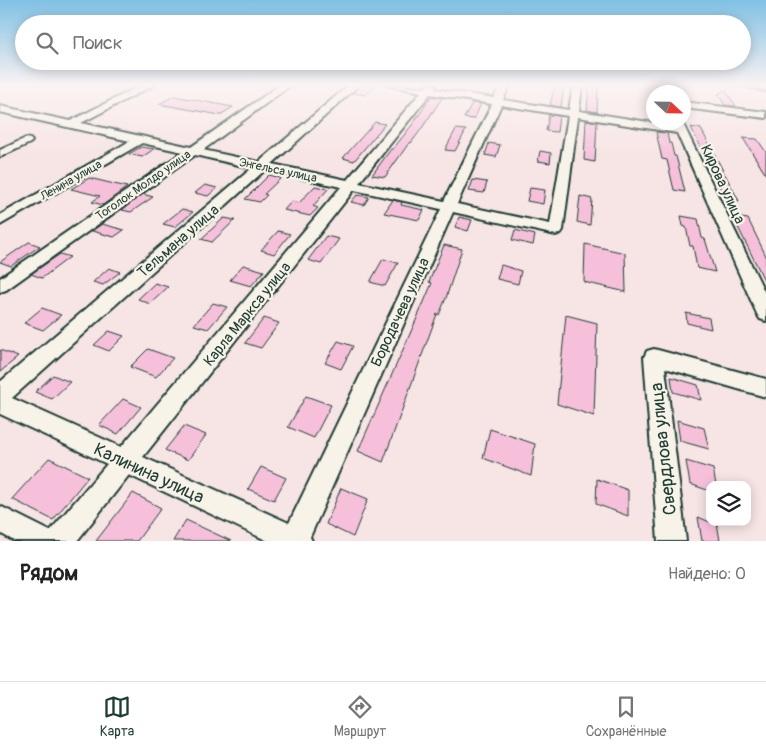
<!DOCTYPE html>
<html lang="ru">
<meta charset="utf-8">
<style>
:root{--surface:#fff;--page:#f2f2f2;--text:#202124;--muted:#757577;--line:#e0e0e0;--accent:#1f3d34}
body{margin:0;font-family:Pangolin,sans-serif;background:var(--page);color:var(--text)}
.controls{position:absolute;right:15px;bottom:15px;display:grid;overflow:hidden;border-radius:10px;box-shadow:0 2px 12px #0003}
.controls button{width:45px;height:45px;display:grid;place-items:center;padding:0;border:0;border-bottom:1px solid var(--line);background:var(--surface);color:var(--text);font:25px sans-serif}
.compass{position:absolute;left:646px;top:85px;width:45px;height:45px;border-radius:50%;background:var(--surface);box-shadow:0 2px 12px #0003;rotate:112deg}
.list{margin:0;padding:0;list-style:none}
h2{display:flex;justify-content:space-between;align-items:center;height:65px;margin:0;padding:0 20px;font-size:21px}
h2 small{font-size:16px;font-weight:400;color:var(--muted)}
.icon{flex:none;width:28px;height:28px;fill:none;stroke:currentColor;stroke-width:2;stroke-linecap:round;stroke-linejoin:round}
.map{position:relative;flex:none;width:766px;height:541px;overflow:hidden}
.search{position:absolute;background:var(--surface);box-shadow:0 2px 12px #0003;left:15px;right:15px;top:15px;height:55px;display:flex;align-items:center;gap:12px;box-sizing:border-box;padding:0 18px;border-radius:28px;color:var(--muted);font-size:19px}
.sheet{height:140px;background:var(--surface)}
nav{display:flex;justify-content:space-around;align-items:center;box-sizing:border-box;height:70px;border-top:1px solid var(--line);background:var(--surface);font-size:14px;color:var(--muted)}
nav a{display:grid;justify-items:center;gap:2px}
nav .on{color:var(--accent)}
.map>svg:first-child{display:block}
.building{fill:#f6c0db;stroke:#1f3d34}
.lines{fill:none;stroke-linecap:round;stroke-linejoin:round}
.minor-casing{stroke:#1f3d34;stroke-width:4}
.minor{fill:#f7f3e8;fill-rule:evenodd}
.labels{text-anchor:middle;stroke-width:4.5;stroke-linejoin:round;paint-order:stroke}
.far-street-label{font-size:12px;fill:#1f3d34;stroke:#f7f3e8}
.street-label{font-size:15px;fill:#1f3d34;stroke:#f7f3e8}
.near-street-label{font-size:18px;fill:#1f3d34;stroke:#f7f3e8}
</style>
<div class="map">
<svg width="766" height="541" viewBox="0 0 766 541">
<rect width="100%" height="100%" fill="#f7e4e4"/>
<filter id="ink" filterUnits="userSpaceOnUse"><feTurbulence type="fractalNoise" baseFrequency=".02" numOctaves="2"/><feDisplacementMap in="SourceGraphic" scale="10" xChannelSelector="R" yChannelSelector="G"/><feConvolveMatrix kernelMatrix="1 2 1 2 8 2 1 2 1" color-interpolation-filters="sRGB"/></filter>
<g filter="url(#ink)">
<path class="building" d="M361,85H375L366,95L353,93Z
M555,85H564L561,107L550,105Z
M589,85L598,86L597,112L587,110Z
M725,90L736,106L725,105L718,94Z
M174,96L233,107L220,115L159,104Z
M432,96L442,98L420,131L411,143H409L385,177L372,175L391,149H393L412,125Z
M472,103L481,104L474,119L464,118Z
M549,115L559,116L557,132L546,131Z
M586,120L597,122L595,162L584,160Z
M375,122L385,124L354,161L343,158Z
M691,127L701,129L739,201L729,199L725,190H721Z
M456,129L466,130L455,151L445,150Z
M656,132L667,133L669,143H671L674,156H676L685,192L674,190L667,160L662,159Z
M743,138L757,139L766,152V175Z
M489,143L500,145L496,157L485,155Z
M141,147L154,149L142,157L129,154Z
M540,151L551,153L550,163L538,161Z
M269,175L281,178L264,194L267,195L260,202L245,199Z
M89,178L127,187L103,205L92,202L100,196L71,189Z
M473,180L487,182L484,193L469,191Z
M205,185L217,188L208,196L195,193Z
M315,186L328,189L313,206L318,208L310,216L284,210L292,201L299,203Z
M530,188L545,190L543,204L527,201Z
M143,194L153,197L131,212L122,210Z
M357,195L369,197L364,205L351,202Z
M580,196L592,199L590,225L577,222Z
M393,200L402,202L401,205L424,210L419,220L384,213Z
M182,209L193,212L175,227L163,224Z
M681,216L698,219L702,238L705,239L715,272L697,268L693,246H690L686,227L683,226Z
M459,217L472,220L468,231L455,227Z
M733,217L748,219L766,256V284Z
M224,218L235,220L212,242L201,239Z
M102,224L124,230L114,237L92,231Z
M515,230L535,235L533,245L512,240Z
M278,231L290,234L274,254L261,250Z
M326,236L339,239L321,264L308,260Z
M29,242L40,246L11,266L0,262Z
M585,244L625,253L626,292L584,282Z
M444,245L462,249L446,298L439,315L437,314L383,462L358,451L421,309L432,283L429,282Z
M60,254L70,257L42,278L31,274Z
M383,259L398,263L385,286L370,282Z
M243,265L264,271L251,286L230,280Z
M501,265L521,271L518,284L497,279Z
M109,268L120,272L103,285L93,282Z
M155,283L168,287L150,304L138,299Z
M213,303L227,307L208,329L194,325Z
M42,308L61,315L43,330L24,323Z
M686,313L709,318L711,329L687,323Z
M566,315L597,323L594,416L557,404Z
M264,318L279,323L261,348L245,343Z
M109,331L124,336L109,351L94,345Z
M338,341L353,346L341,369L325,363Z
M148,349L173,358L156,377L130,367Z
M0,350L18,357L0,372Z
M53,375L70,382L52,399L35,392Z
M671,377L698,385L701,400L673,392Z
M306,396L331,405L314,438L288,427Z
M123,399L141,407L118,434L99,425Z
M677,420L704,428L709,449L680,441Z
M184,426L206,435L188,460L165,450Z
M490,429L535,444L531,476L483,458Z
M49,458L88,477L53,520L12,499Z
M686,461L713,469L716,485H710V491L690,484Z
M261,467L286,478L274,500L248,489Z
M597,479L628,490V516L596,504Z
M341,488L368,499L353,537L326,524Z
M133,493L161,508L137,541H96Z
M698,517L710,522L717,523L720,541H702Z
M186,520L231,541H173Z"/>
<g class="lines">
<defs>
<path id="minor" d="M142,85H154L81,123L191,147L280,85H291L203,150L259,162L349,85H359L272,164L347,180L421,92L387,85L425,88L427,85H436L434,89L494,98L500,85H509L503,100L569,110L573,85H582L579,111L674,126L672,122H682L766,295V321L760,319L757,314L677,133L578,117L563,230L561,233L556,235L453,212L310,537L312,541H268L129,475L77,541H14L0,533V506L50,531L107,464L0,414V382L252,168L195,155L6,290L0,292V278L183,152L142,143L0,225V215L130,141L0,112V106L70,121ZM430,94L492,104L444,201L359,183ZM501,105L568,116L550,224L457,204ZM265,170L341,187L121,447L12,398ZM354,190L441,209L289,523L143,457Z
M657,85H666L669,92H660Z
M740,85H766V91Z
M684,102L766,112V118L684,108Z
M26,138L30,139L32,141L30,143L0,157V150Z
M654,349L766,379V397L665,368L686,541H658L644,357L647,351Z"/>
</defs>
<use href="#minor" class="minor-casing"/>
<use href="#minor" class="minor"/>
</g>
</g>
<linearGradient id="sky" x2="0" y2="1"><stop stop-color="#80c1e4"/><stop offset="0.53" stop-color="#fbf3f3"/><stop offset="1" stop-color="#fbf3f3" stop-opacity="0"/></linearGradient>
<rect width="766" height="161" fill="url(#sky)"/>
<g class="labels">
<g class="far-street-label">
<text transform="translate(278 170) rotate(12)" y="4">Энгельса улица</text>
<text transform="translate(71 180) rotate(-30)" y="4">Ленина улица</text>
<text transform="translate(143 185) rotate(-35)" y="4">Тоголок Молдо улица</text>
</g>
<g class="street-label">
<text transform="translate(723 184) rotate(65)" y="5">Кирова улица</text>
<text transform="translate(178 241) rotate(-41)" y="5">Тельмана улица</text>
<text transform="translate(400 312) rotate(-65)" y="5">Бородачева улица</text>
<text transform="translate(247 314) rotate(-51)" y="5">Карла Маркса улица</text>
</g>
<g class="near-street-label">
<text transform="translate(663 449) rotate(-96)" y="6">Свердлова улица</text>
<text transform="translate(149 473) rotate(25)" y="6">Калинина улица</text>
</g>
</g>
</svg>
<div class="controls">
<button><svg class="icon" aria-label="layers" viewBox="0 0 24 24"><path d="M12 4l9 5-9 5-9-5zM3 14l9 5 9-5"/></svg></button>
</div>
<svg class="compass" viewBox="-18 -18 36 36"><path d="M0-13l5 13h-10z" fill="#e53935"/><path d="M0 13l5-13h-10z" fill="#757577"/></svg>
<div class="search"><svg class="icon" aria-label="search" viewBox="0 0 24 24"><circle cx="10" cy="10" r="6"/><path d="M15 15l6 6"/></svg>Поиск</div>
</div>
<section class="sheet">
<h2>Рядом<small>Найдено: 0</small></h2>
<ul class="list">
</ul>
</section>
<nav>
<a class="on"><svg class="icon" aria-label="map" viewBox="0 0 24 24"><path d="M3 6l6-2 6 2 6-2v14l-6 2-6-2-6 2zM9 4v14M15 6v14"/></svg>Карта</a>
<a><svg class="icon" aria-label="directions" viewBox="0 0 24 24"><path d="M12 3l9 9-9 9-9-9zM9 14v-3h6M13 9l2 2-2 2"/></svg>Маршрут</a>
<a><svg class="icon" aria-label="saved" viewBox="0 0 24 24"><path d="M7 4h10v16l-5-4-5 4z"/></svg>Сохранённые</a>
</nav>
